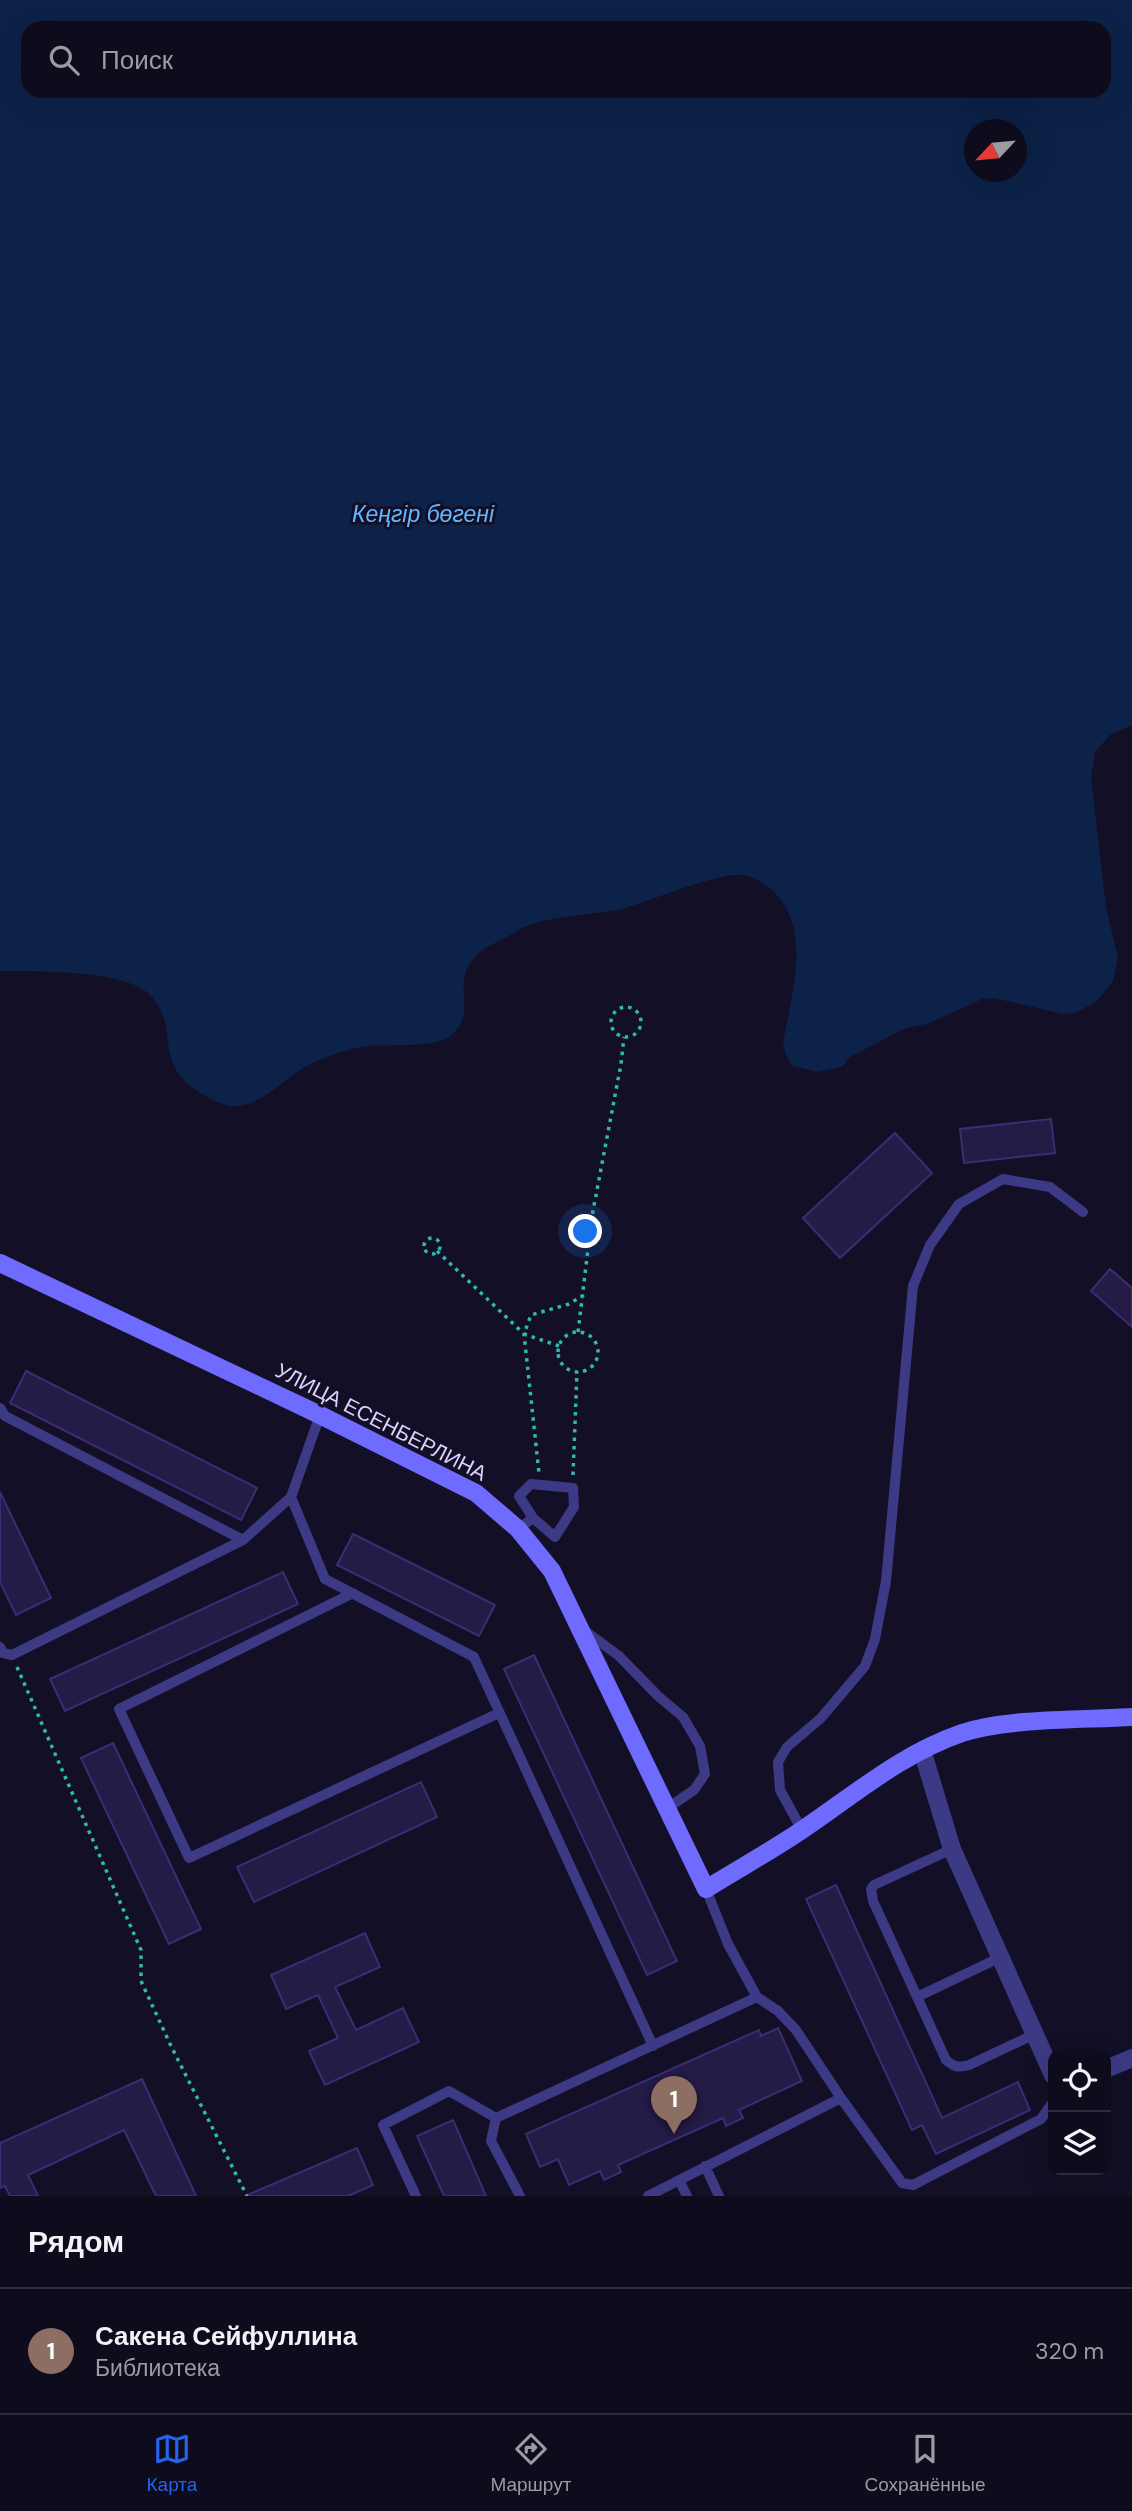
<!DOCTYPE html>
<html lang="ru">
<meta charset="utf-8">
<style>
:root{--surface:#0e0b1c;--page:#171425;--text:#f1f3f6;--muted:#9b9ba3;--line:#2e2b3b;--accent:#2563eb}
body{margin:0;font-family:"DM Sans",sans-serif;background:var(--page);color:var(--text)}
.controls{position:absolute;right:21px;bottom:21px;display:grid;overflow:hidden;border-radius:14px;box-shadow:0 7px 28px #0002}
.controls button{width:63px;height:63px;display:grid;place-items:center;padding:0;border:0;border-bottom:2px solid var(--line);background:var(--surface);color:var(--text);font:35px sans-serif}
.compass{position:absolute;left:964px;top:119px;width:63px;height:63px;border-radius:50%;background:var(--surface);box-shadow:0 7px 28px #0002;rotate:244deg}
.you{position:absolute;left:586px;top:1232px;width:24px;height:24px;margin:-18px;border:5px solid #fff;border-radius:50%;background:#1a73e8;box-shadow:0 0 0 10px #1a73e833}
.badge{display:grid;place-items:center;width:46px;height:46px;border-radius:50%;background:var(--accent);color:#fff;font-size:23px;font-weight:700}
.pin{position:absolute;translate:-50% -58px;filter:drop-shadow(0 2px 4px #0008)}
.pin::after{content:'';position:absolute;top:37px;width:24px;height:21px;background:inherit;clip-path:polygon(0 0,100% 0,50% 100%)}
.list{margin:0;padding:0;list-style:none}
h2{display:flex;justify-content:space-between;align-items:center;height:91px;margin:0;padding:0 28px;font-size:30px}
h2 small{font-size:23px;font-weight:400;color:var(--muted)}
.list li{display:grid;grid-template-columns:46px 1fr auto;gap:21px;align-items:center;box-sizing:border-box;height:126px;padding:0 28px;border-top:2px solid var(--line)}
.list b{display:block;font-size:26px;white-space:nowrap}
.list p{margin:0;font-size:23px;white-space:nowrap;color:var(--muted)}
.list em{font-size:23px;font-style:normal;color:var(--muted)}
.icon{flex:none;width:38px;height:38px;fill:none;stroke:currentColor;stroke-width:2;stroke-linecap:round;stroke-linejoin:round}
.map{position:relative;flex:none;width:1132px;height:2196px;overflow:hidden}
.search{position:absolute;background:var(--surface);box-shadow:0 7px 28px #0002;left:21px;right:21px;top:21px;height:77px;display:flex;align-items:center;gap:18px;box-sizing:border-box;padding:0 24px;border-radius:21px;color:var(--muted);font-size:26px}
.sheet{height:217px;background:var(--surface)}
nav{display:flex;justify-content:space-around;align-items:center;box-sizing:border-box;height:98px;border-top:2px solid var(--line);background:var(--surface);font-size:19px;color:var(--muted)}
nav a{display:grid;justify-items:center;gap:4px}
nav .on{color:var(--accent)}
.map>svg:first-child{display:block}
.water{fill:#0c2248;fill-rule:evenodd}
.building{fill:#241b47;stroke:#3b2d73;stroke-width:2}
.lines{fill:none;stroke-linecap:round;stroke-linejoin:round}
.path{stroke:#2fb8b0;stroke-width:3.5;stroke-dasharray:3.5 5;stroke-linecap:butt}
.lane{stroke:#3d3a85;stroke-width:10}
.street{stroke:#3d3a85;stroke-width:18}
.secondary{stroke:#6f6bff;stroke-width:18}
.labels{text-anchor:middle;stroke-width:6;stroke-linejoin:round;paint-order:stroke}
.street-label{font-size:21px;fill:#d9d4ff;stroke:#130f26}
.water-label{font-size:23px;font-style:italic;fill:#62b6ff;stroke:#130f26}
</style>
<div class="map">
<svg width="1132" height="2196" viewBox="0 0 1132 2196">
<rect width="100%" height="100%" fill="#130f26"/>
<path class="water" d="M0,0H1132V725L1110,735L1095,752L1091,777L1106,907L1118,958L1113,981L1097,1001L1076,1013L1063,1014L994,998L982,999L927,1024L906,1028L850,1057L842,1067L818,1072L792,1066L786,1055L783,1043C791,996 812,934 776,894C768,886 755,876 743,875C719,872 653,900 625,908C593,916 559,914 527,926C519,929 511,935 503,939C495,943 486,947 479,953C446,981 482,1012 449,1037C431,1050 381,1042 357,1048C342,1051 323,1058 310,1064C285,1077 262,1107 233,1106C223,1106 211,1099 202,1094C150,1063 182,1030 151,996C125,968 36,972 0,971ZM28,28H1104V91H28ZM974,130H1016V172H974Z"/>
<path class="building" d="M1051,1119L1055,1153L964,1163L960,1129Z
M895,1133L932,1173L840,1258L803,1218Z
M1110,1269L1132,1288V1327L1091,1291Z
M26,1371L257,1488L241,1520L10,1403Z
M0,1492L51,1598L16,1615L0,1582Z
M353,1534L495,1605L479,1636L337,1565Z
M283,1572L298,1604L65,1711L50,1679Z
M534,1655L677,1961L647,1975L504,1669Z
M113,1743L201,1929L169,1944L81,1758Z
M421,1782L437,1817L254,1902L237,1867Z
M836,1885L942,2118L1018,2082L1030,2110L936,2154L922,2125L912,2130L806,1899Z
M365,1933L380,1967L335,1987L356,2030L403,2008L419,2042L325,2085L309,2051L338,2038L318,1995L286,2009L271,1975Z
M778,2028L802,2081L739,2110L743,2118L726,2126L723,2118L618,2165L621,2172L604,2180L600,2171L569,2185L558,2159L540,2167L526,2134L759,2030L761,2036Z
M142,2079L196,2196H156L124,2130L28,2175L38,2196H10L5,2186L0,2188V2143Z
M453,2120L486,2196H444L417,2136Z
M357,2148L373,2185L348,2196H245Z"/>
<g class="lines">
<path class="path" d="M611 1022a15 15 0 1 1 30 0a15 15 0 1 1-30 0Z
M424 1246a8 8 0 1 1 16 0a8 8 0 1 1-16 0Z
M437,1251L524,1334L539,1473
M558 1352a20 20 0 1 1 40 0a20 20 0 1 1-40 0Z
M578,1332L592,1216L621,1064L624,1037
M559,1346L524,1334L531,1315L569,1304L584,1295
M573,1475L577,1372
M17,1667L141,1950V1981L171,2046L247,2196"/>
<path class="lane" d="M0,1408L5,1416L243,1540L291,1497
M320,1415L291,1497L325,1579L474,1657L653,2046
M518,1529L533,1518L555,1537L574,1507L573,1488L531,1484L519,1496L533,1518
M353,1593L119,1709L189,1858L499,1713
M585,1631L619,1656L658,1696L683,1717L700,1746L705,1774L694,1790L666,1809
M0,1647L3,1653L12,1655L243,1540
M802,1830L780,1790L778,1762L787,1747L821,1718L865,1666L875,1639L886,1581L913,1286L930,1245L959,1204L1003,1179L1050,1187L1083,1212
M952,1849L874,1885L871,1889L873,1901L946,2060C954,2067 959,2068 969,2065L1035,2034
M706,1889L728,1944L757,1997L778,2011L796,2030L841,2098L902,2183L913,2185L1041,2119L1053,2102
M917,1997L1001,1957
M496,2118L757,1997
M496,2118L491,2141L520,2196
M705,2166L719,2196
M679,2180L687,2196
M416,2196L383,2125L449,2091L496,2118
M648,2196L841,2098"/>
<path class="street" d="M922,1750L952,1849L1053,2075
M1106,2069L1132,2058"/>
<path class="secondary" d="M0,1263L320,1415L476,1493L518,1529L552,1571L706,1889C738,1869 771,1851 802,1830C854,1795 901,1754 962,1733C1008,1718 1082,1720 1132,1717"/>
</g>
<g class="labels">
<g class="street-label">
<text transform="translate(381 1422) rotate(27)" y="7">УЛИЦА ЕСЕНБЕРЛИНА</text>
</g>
<g class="water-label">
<text x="423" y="522">Кеңгір бөгені</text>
</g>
</g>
</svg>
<div class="controls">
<button><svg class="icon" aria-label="locate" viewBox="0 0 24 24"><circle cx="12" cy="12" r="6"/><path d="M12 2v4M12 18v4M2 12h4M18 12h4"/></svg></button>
<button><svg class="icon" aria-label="layers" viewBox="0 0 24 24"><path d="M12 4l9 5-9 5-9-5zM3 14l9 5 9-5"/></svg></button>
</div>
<svg class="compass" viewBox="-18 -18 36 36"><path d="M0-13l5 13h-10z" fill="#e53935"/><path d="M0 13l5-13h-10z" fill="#9b9ba3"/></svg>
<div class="you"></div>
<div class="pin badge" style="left:674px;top:2134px;background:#8d6e63">1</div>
<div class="search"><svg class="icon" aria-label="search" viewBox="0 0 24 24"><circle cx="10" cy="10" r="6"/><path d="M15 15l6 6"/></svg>Поиск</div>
</div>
<section class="sheet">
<h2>Рядом<small></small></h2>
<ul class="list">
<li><span class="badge" style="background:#8d6e63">1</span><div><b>Сакена Сейфуллина</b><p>Библиотека</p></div><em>320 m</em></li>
</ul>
</section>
<nav>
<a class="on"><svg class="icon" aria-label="map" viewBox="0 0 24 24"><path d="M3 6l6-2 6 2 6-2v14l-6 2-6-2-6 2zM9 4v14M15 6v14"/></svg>Карта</a>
<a><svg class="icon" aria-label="directions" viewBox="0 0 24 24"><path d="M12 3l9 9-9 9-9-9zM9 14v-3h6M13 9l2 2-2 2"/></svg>Маршрут</a>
<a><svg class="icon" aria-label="saved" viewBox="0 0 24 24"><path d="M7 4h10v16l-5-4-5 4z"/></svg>Сохранённые</a>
</nav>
